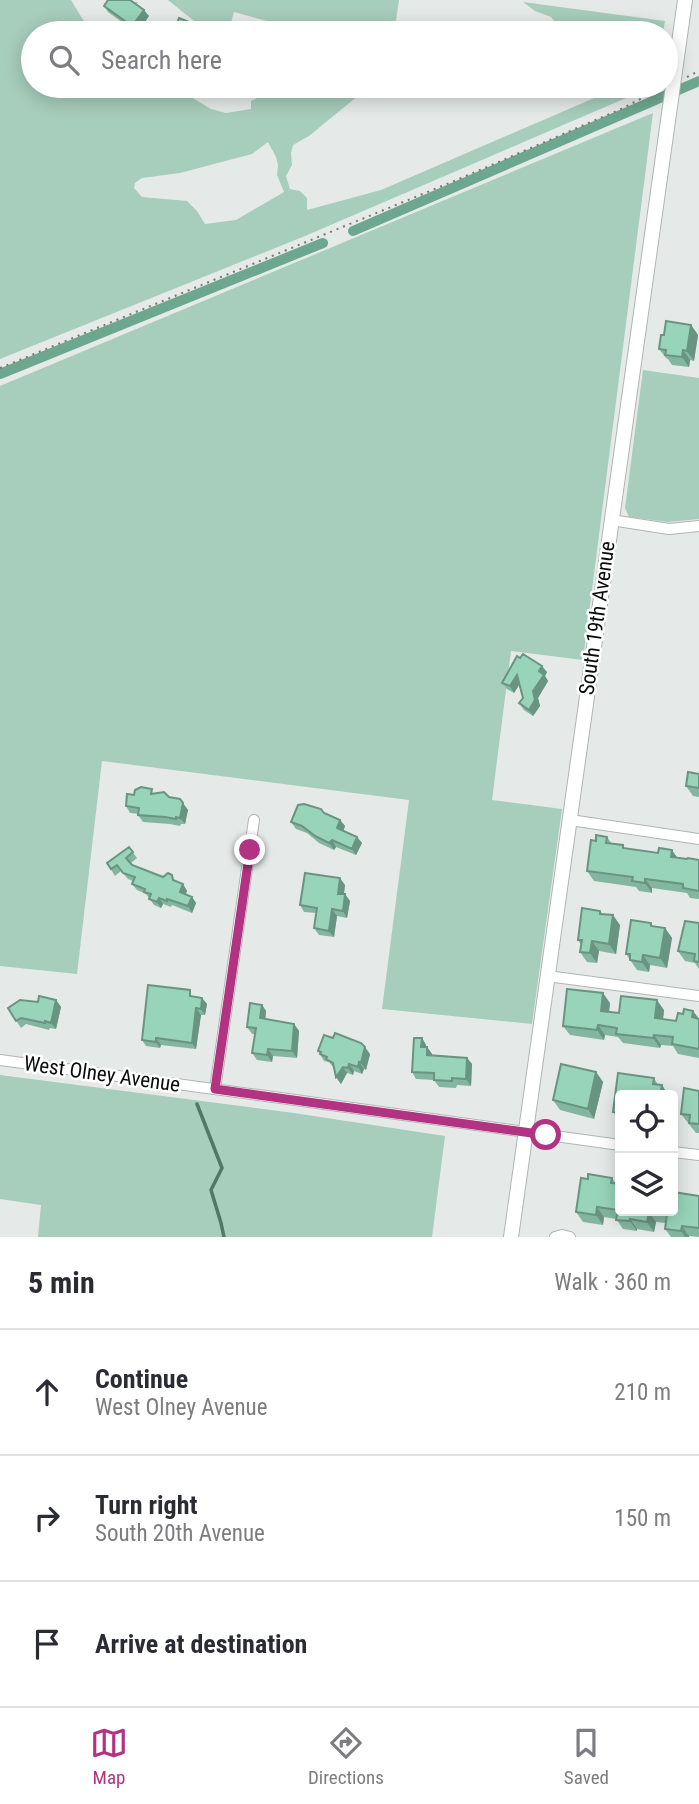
<!DOCTYPE html>
<meta charset="utf-8">
<style>
:root{--surface:#fff;--page:#f2f2f3;--text:#2b2b33;--muted:#7c7c81;--line:#e1e1e2;--accent:#b13382}
body{margin:0;font-family:"Roboto Condensed",sans-serif;background:var(--page);color:var(--text)}
.controls{position:absolute;right:21px;bottom:21px;display:grid;overflow:hidden;border-radius:7px;box-shadow:0 4px 18px #0003}
.controls button{width:63px;height:63px;display:grid;place-items:center;padding:0;border:0;border-bottom:2px solid var(--line);background:var(--surface);color:var(--text);font:35px sans-serif}
.stop{position:absolute;width:21px;height:21px;margin:-16px;border:5px solid #b13382;border-radius:50%;background:#fff}
.stop.end{background:#b13382;border-color:#fff;box-shadow:0 2px 7px #0008}
.list{margin:0;padding:0;list-style:none}
h2{display:flex;justify-content:space-between;align-items:center;height:91px;margin:0;padding:0 28px;font-size:30px}
h2 small{font-size:23px;font-weight:400;color:var(--muted)}
.list li{display:grid;grid-template-columns:46px 1fr auto;gap:21px;align-items:center;box-sizing:border-box;height:126px;padding:0 28px;border-top:2px solid var(--line)}
.list b{display:block;font-size:26px;white-space:nowrap}
.list p{margin:0;font-size:23px;white-space:nowrap;color:var(--muted)}
.list em{font-size:23px;font-style:normal;color:var(--muted)}
.icon{flex:none;width:38px;height:38px;fill:none;stroke:currentColor;stroke-width:2;stroke-linecap:round;stroke-linejoin:round}
.map{position:relative;flex:none;width:699px;height:1237px;overflow:hidden}
.search{position:absolute;background:var(--surface);box-shadow:0 4px 18px #0003;left:21px;right:21px;top:21px;height:77px;display:flex;align-items:center;gap:18px;box-sizing:border-box;padding:0 24px;border-radius:38px;color:var(--muted);font-size:26px}
.sheet{height:469px;background:var(--surface)}
nav{display:flex;justify-content:space-around;align-items:center;box-sizing:border-box;height:98px;border-top:2px solid var(--line);background:var(--surface);font-size:19px;color:var(--muted)}
nav a{display:grid;justify-items:center;gap:4px}
nav .on{color:var(--accent)}
.map>svg:first-child{display:block}
.green{fill:#a7cdbc;fill-rule:evenodd}
.lines{fill:none;stroke-linecap:round;stroke-linejoin:round}
.stream{stroke:#4f7867;stroke-width:3.5}
.canal{stroke:#6da78f;stroke-width:10}
.minor-casing{stroke:#b0b5b3;stroke-width:12}
.tertiary-casing{stroke:#b0b5b3;stroke-width:16}
.path{stroke:#757977;stroke-width:2;stroke-dasharray:2 5;stroke-linecap:butt}
.minor{stroke:#fff;stroke-width:10}
.tertiary{stroke:#fff;stroke-width:14}
.wall{fill:#83b6a0}
.shaded-wall{fill:#6a9482}
.building{fill:#98d4ba;stroke:#6a9482;stroke-width:2}
.route{stroke:#b13382;stroke-width:9}
.labels{text-anchor:middle;stroke-width:5;stroke-linejoin:round;paint-order:stroke}
.street-label{font-size:21px;fill:#0a0c0b;stroke:#fff}
</style>
<div class="map">
<svg width="699" height="1237" viewBox="0 0 699 1237">
<rect width="100%" height="100%" fill="#e5eae8"/>
<path class="green" d="M0,0H71L91,33H33V86H173L211,109L226,113L251,109V101L280,86H370L309,136L293,145L291,153L292,165L286,176L290,189L300,191L307,198V210L381,190L622,86H654L305,236L0,359ZM268,142L276,157L278,165L277,175L284,192L236,220L205,224L197,211L187,201L142,197L134,188L135,183L142,178L180,173L252,154Z
M168,0H399L394,33H306L303,31L234,12L228,33C204,33 186,14 168,0Z
M523,2L665,21L663,33H621L615,31L607,33H564L551,17L535,11Z
M653,113L583,660L511,651L492,800L562,809L532,1024L382,1009L409,800L102,761L77,974L0,966V386Z
M643,370L699,378V519L668,522L629,517L625,508Z
M0,1075L294,1113L445,1136L432,1237H38L41,1205L0,1199Z"/>
<g class="lines">
<path class="stream" d="M197,1104L222,1168L211,1190L221,1223L224,1237"/>
<path class="canal" d="M353,231L699,81
M0,374L323,243"/>
<defs>
<path id="minor" d="M611,520L669,529L699,526
M570,820L699,839
M547,976L699,996
M0,1060C207,1087 413,1117 620,1145
M215,1089L254,820
M673,1152L699,1155
M555,1237L562,1235L570,1237"/>
<path id="tertiary" d="M511,1237L685,0"/>
</defs>
<use href="#minor" class="minor-casing"/>
<use href="#tertiary" class="tertiary-casing"/>
<path class="path" d="M687,77L699,71
M0,368L459,179L621,109L660,89"/>
<use href="#minor" class="minor"/>
<use href="#tertiary" class="tertiary"/>
</g>
<path class="wall" d="M138,2L136,4L149,16L137,33L108,12L104,6Z
M691,325L698,335L694,361L690,360L689,367L672,365L668,359L666,358L659,349L664,335Z
M547,672L545,676L548,681L538,698L540,706L533,716L524,710L519,703L523,698L519,685L514,693L507,689L502,683Z
M699,774V797L693,796L686,786Z
M155,794L169,797L188,810L185,824H181L180,826L170,824L143,822L138,815L139,814L130,813L126,806L134,795Z
M324,813L340,820L345,826L343,831L357,837L362,843L356,855L336,847L334,850L319,843L307,833L296,829L291,822Z
M607,837L612,844L625,848L687,859L699,860V899L690,898L687,893L652,888V893L639,891L636,887L594,881L587,871L596,841Z
M129,847L137,858L131,863L132,865L183,884L187,891L186,894L192,897L196,903L192,913L172,905L171,907L163,904L161,908L154,905L146,894L137,890L132,884L133,881L128,879L121,871L115,876L107,863Z
M345,885L344,894L350,901L347,918L337,916L334,937L319,935L314,928L316,913L304,912L300,905Z
M600,911L603,914L620,925L616,954L599,951L597,963L587,962L580,952L581,945L578,940Z
M699,923V969L695,963L685,961L678,951Z
M653,926L665,928L672,938L667,968L650,965L649,972L637,970L626,954Z
M195,997L202,998L207,1004L205,1015H201L196,1049L161,1045L160,1048L146,1046L142,1040Z
M56,1000L61,1007L56,1029L50,1028L49,1030L26,1024L21,1028L8,1008L38,1002Z
M610,1003L609,1012L619,1013L664,1010L663,1019L676,1021L683,1014L693,1011L699,1019V1058L678,1054L673,1046L661,1045L660,1048L623,1043L618,1037L605,1035L604,1040L570,1035L563,1026Z
M262,1005L266,1011L265,1019L294,1024L299,1031L297,1058L273,1056L272,1062L257,1060L252,1053L255,1034H252L247,1027Z
M422,1038L426,1045V1047H427L432,1054V1056L467,1058L472,1064L471,1086L457,1085L456,1088L439,1087L434,1080L416,1079L412,1072Z
M318,1051L370,1054L366,1070L364,1069L362,1074L354,1071L353,1075L347,1073L341,1084L336,1077L334,1068L329,1062L324,1061Z
M596,1072L603,1082L594,1119L560,1110L553,1100Z
M618,1073L654,1078L658,1085H662L668,1095H620V1121L613,1112Z
M699,1091V1133H696L681,1114Z
M612,1178L616,1184L620,1211L699,1196V1237L689,1236V1237H671L665,1229L666,1223L656,1222L654,1232L637,1229V1231L623,1229L616,1219L604,1217L603,1225L583,1222L576,1212L588,1179Z"/>
<path class="shaded-wall" d="M144,10L149,16L137,33L132,26Z
M194,24L196,27L194,33H190Z
M691,325L698,335L694,361L687,351Z
M683,350L690,360L689,367L682,357Z
M542,666L547,672L545,676L548,681L538,698L540,706L533,716L529,710L539,671Z
M517,675L521,682L514,693L510,686Z
M183,803L188,810L185,824L180,818Z
M340,820L345,826L342,835L337,828Z
M357,837L362,843L356,855L352,849Z
M332,840L336,847L334,850L329,843Z
M672,850L679,860L671,857Z
M340,878L345,885L343,900L338,894Z
M645,879L652,888V893L645,883Z
M183,884L187,891L184,898L180,892Z
M345,894L350,901L347,918L343,911Z
M192,897L196,903L192,913L188,906Z
M159,898L163,904L161,908L157,902Z
M332,909L337,916L334,937L329,931Z
M613,915L620,925L616,954L609,944Z
M665,928L672,938L667,968L660,958Z
M592,941L599,951L597,963L590,953Z
M643,955L650,965L649,972L642,962Z
M603,993L610,1003L608,1021L601,1011Z
M202,998L207,1004L205,1015L201,1009Z
M56,1000L61,1007L56,1029L51,1023Z
M657,1000L664,1010L662,1028L655,1018Z
M262,1005L266,1011L265,1025L260,1018Z
M196,1008L201,1015L196,1049L192,1043Z
M693,1011L699,1019L692,1017Z
M294,1024L299,1031L297,1058L292,1051Z
M598,1025L605,1035L604,1040L597,1030Z
M654,1035L661,1045L660,1048L653,1038Z
M156,1038L161,1045L160,1048L156,1042Z
M422,1038L426,1045V1053L421,1047Z
M365,1047L370,1054L366,1070L361,1063Z
M427,1047L432,1054V1062L427,1055Z
M268,1049L273,1056L272,1062L267,1055Z
M467,1058L472,1064L471,1086L466,1079Z
M359,1062L364,1069L362,1074L358,1067Z
M349,1064L354,1071L353,1075L348,1068Z
M343,1067L347,1073L341,1084L336,1077Z
M596,1072L603,1082L594,1119L588,1109Z
M662,1085L668,1095H660Z
M597,1207L604,1217L603,1225L596,1215Z
M649,1212L656,1222L654,1232L647,1222Z
M630,1219L637,1229V1231L630,1221Z
M682,1226L689,1236V1237H685L681,1231Z"/>
<path class="building" d="M108,0H130L144,10L132,26L104,6Z
M179,18L194,24L190,33H163L164,29L173,33Z
M666,321L691,325L687,351L683,350L682,357L665,355L666,350L659,349L661,335H664Z
M523,654L542,666L539,671L544,675L533,691L535,700L529,710L519,703L523,698L517,675L510,686L502,683L517,656L520,658Z
M688,772L699,774V788L686,786Z
M141,787L152,789L151,794L164,792L169,797L180,799L183,803L180,818L176,817V819L165,817L138,815L139,808L126,806L127,794L134,795L135,790Z
M304,804L321,809L324,813L340,820L337,828L357,837L352,849L332,840L329,843L315,836L302,826L291,822L298,805Z
M596,835L607,837L606,843L623,845V848L658,853L659,848L672,850L671,857L687,859L688,858L699,860V891L683,888V884L645,879V883L632,881L633,877L587,871L591,840L596,841Z
M129,847L133,852L126,858L132,865L163,877L168,873L172,875L173,880L183,884L180,892L192,897L188,906L167,899V901L159,898L157,902L149,899L151,894L144,892L145,889L132,884L135,877L123,873L117,865L111,869L107,863Z
M305,873L340,878L338,894H345L343,911L332,909L329,931L314,928L317,908L300,905Z
M582,908L600,911V914L613,915L609,944L592,941L590,953L580,952L582,940H578Z
M631,920L651,923V926L665,928L660,958L643,955L642,962L630,960V954H626Z
M685,921L699,923V962L694,961L695,954L678,951Z
M148,985L190,990V996L202,998L201,1009L196,1008L192,1043L156,1038V1042L142,1040Z
M567,989L603,993L601,1011L619,1013L621,996L657,1000L655,1018L676,1021L678,1013L683,1014L684,1009L693,1011L692,1017L699,1019V1049L672,1044L673,1037L654,1035L653,1038L616,1034L617,1028L598,1025L597,1030L563,1026Z
M39,996L56,1000L51,1023L45,1021V1023L21,1018L16,1021L8,1008L20,1000L38,1002Z
M250,1003L262,1005L260,1018L294,1024L292,1051L268,1049L267,1055L252,1053L256,1028L247,1027Z
M335,1033L361,1043L365,1047L361,1063L359,1062L358,1067L349,1064L348,1068L343,1067L336,1077L333,1063L326,1059L327,1057L320,1054L321,1052L318,1051L324,1035L333,1038Z
M414,1038H422L421,1047H427V1055L467,1058L466,1079L452,1078V1081L434,1080V1073L412,1072Z
M561,1064L596,1072L588,1109L553,1100Z
M618,1073L654,1078L653,1084L662,1085L660,1095H620V1113L613,1112Z
M684,1088L699,1091V1124L689,1123L690,1115L681,1114Z
M588,1174L612,1178L611,1183L620,1184V1211H673V1192L699,1196V1228L682,1226L681,1231L665,1229L667,1214L649,1212L647,1222L630,1219V1221L616,1220L618,1210L597,1207L596,1215L576,1212L581,1178L588,1179Z"/>
<g class="lines">
<path class="route" d="M250,850L215,1089L546,1135"/>
</g>
<g class="labels">
<g class="street-label">
<text transform="translate(597 618) rotate(-82)" y="7">South 19th Avenue</text>
<text transform="translate(102 1074) rotate(8)" y="7">West Olney Avenue</text>
</g>
</g>
</svg>
<div class="controls">
<button><svg class="icon" aria-label="locate" viewBox="0 0 24 24"><circle cx="12" cy="12" r="6"/><path d="M12 2v4M12 18v4M2 12h4M18 12h4"/></svg></button>
<button><svg class="icon" aria-label="layers" viewBox="0 0 24 24"><path d="M12 4l9 5-9 5-9-5zM3 14l9 5 9-5"/></svg></button>
</div>
<div class="stop" style="left:546px;top:1135px"></div>
<div class="stop end" style="left:250px;top:850px"></div>
<div class="search"><svg class="icon" aria-label="search" viewBox="0 0 24 24"><circle cx="10" cy="10" r="6"/><path d="M15 15l6 6"/></svg>Search here</div>
</div>
<section class="sheet">
<h2>5 min<small>Walk · 360 m</small></h2>
<ul class="list">
<li><svg class="icon" aria-label="ahead" viewBox="0 0 24 24"><path d="M12 20V5M6 11l6-6 6 6"/></svg><div><b>Continue</b><p>West Olney Avenue</p></div><em>210 m</em></li>
<li><svg class="icon" aria-label="right" viewBox="0 0 24 24"><path d="M7 20v-9h11M14 6l5 5-5 5"/></svg><div><b>Turn right</b><p>South 20th Avenue</p></div><em>150 m</em></li>
<li><svg class="icon" aria-label="arrive" viewBox="0 0 24 24"><path d="M6 21V4h12l-3 4 3 4H6"/></svg><div><b>Arrive at destination</b></div></li>
</ul>
</section>
<nav>
<a class="on"><svg class="icon" aria-label="map" viewBox="0 0 24 24"><path d="M3 6l6-2 6 2 6-2v14l-6 2-6-2-6 2zM9 4v14M15 6v14"/></svg>Map</a>
<a><svg class="icon" aria-label="directions" viewBox="0 0 24 24"><path d="M12 3l9 9-9 9-9-9zM9 14v-3h6M13 9l2 2-2 2"/></svg>Directions</a>
<a><svg class="icon" aria-label="saved" viewBox="0 0 24 24"><path d="M7 4h10v16l-5-4-5 4z"/></svg>Saved</a>
</nav>
